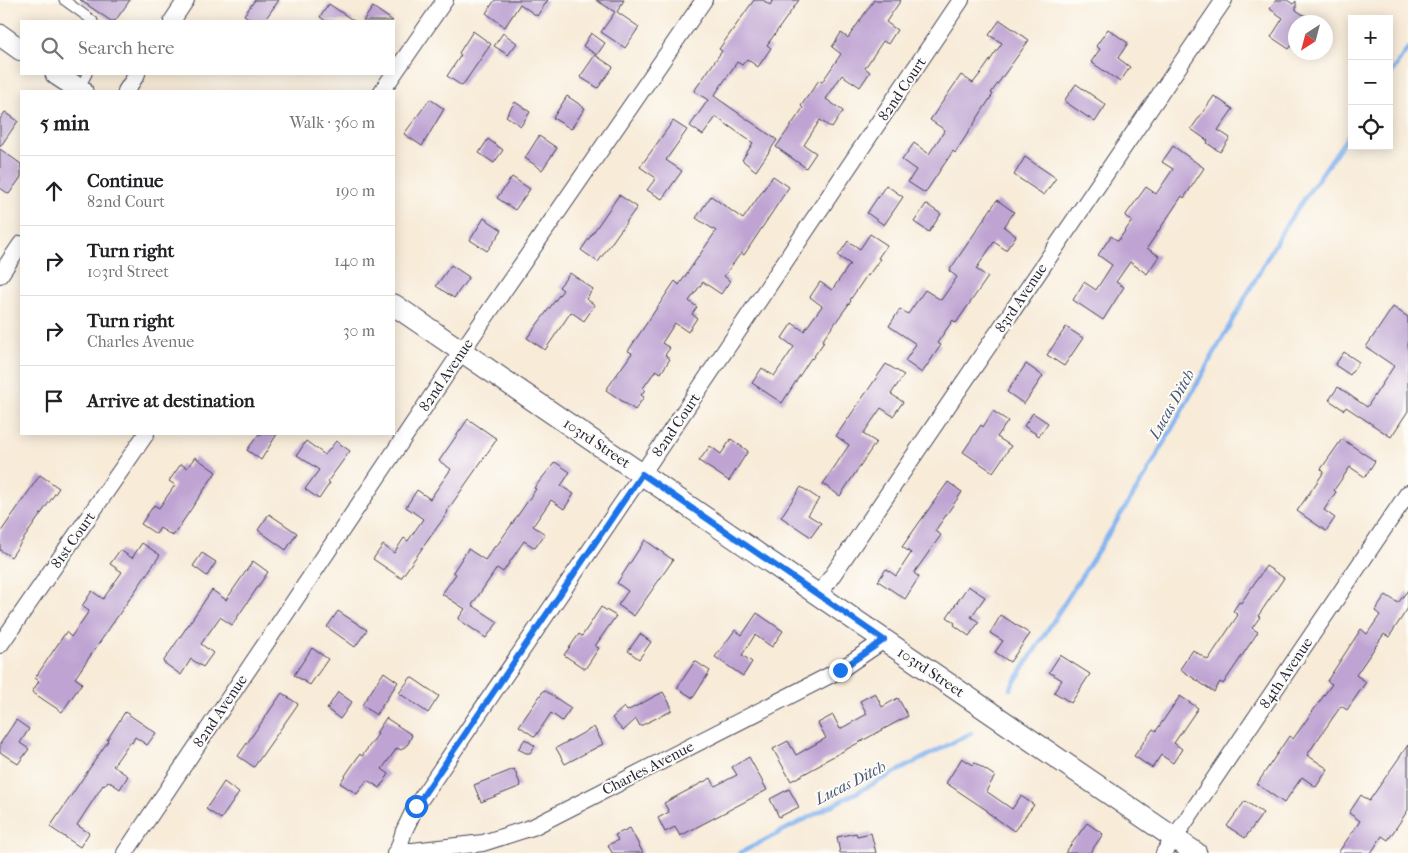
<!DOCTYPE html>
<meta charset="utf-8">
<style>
:root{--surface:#fff;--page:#f2f2f2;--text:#202124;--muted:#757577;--line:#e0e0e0}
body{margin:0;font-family:"IM FELL French Canon",serif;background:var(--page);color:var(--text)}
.controls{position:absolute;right:15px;top:15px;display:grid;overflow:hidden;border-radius:0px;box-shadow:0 2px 12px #0003}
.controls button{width:45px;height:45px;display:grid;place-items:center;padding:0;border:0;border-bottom:1px solid var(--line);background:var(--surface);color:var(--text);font:25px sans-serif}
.compass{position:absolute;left:1288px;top:15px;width:45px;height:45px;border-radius:50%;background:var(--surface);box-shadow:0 2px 12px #0003;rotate:216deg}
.stop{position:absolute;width:15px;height:15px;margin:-11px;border:4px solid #1a73e8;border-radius:50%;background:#fff}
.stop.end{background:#1a73e8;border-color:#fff;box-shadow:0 1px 5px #0008}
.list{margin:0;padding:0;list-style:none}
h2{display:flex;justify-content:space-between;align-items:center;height:65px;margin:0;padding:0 20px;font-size:21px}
h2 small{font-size:16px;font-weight:400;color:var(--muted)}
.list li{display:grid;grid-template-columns:32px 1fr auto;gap:15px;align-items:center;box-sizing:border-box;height:70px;padding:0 20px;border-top:1px solid var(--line)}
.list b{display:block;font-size:19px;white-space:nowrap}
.list p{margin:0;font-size:16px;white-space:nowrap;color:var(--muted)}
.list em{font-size:16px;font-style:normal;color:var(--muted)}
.icon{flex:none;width:28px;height:28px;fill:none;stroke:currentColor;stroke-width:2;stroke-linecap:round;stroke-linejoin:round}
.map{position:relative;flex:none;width:1408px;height:853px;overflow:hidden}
.search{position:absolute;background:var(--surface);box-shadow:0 2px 12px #0003;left:20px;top:20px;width:375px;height:55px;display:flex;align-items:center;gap:12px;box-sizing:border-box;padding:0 18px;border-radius:0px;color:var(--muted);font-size:19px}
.panel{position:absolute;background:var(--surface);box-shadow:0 2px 12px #0003;left:20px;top:90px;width:375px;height:345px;border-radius:0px}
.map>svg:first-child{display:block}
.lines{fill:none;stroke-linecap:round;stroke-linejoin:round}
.stream{stroke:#85b5f0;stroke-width:4.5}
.building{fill:#bfa4d3}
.service-casing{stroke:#424053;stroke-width:11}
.minor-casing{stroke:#424053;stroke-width:18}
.tertiary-casing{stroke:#424053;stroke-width:23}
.service{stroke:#fff;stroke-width:9}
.minor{stroke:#fff;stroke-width:16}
.tertiary{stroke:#fff;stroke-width:21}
.route{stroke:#1a73e8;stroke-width:6}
.labels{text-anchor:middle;stroke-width:4;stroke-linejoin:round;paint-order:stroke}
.street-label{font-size:15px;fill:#22223b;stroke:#fdfcf7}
.water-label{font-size:16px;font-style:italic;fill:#45557a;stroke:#fdfcf7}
</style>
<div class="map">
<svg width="1408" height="853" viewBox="0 0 1408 853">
<rect width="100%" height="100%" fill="#fdfcf7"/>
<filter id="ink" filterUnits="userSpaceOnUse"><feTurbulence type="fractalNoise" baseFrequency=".02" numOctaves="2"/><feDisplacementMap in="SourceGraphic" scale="10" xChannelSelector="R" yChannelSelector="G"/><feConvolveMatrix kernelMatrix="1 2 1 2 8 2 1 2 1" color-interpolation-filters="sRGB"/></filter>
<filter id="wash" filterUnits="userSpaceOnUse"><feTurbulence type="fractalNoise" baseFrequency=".0096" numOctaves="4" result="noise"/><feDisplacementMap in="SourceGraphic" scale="20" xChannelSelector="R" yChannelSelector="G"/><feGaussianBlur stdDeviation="1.12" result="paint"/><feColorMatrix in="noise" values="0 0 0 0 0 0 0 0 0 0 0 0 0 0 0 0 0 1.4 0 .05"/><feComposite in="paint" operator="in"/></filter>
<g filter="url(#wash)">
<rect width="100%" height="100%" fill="#f8ebd8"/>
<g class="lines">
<path class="stream" d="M1389,76L1408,48
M1010,689L1146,475L1284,228L1352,130
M740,853L971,733"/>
</g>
<g id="blocks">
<path class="building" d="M80,0H130L115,21H111Z
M255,0H279L264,21H253L244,15Z
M495,0H548L537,16L520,4L505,27L486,13Z
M596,0H624L617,12L639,27L625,48L601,32L615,12Z
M754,0H763L770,5L773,0H799L767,45L771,48L758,67L747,59L742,65L737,62L714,96L777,140L756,171L742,160L753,143L716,117L703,135L690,126L708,100L694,91L722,51L719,49Z
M874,0H901L886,22L897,30L888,44L883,41L865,68L870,72L860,87L842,75L826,99L843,111L832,128L820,120L804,145L816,153L806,168L776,147L803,108L801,106L819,80L822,82L841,54L832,47L841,33L848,38Z
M1276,0H1287L1293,4L1296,1V10L1314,22H1296V40L1289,49L1271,37L1283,18L1270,9Z
M329,4L354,21H326L320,17Z
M373,7L393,21H363Z
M1000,20L1029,40L991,93L993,94L955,153L953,151L925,193L908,182L916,170L902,160L914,143L929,154L945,130L930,120L961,75L973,83L984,69L1002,43L989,35Z
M1108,29L1128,43L1118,58L1130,67L1120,82L1091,62L1100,49L1096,46Z
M473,31L491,44L462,86L447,76L461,55L459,53Z
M503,33L517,43L508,55L494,46Z
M591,33L605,43L597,55L583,46Z
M595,55L613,67L598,88L580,77Z
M1076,84L1106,105L1095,122L1064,101Z
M567,96L585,108L571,129L553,118Z
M1214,96L1233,109L1218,130L1230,138L1220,152L1207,143L1208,141L1191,129Z
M430,99L444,109L422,146L404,134Z
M515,102L530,112L521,126L506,116Z
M5,112L18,121L0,147V119Z
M673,121L687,130L666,160L682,171L662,199L647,190L656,178L640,167Z
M539,136L557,148L542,170L525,158Z
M488,139L503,150L494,163L479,153Z
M1173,146L1204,168L1184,198L1182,196L1147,248L1159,256L1147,274L1130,262L1116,282L1124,287L1103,320L1073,300L1084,282L1096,290L1112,265L1098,255L1111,236L1118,241L1132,221L1125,216L1146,187L1156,194L1173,169L1162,162Z
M0,149L21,164V177L9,194L0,188Z
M1025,157L1056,178L1044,195L1014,175Z
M773,176L789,187L744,255L741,253L724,276L730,281L721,294L703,282L689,301L697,307L692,314L697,318L688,332L675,323L662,343L670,348L665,355L670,359L661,373L656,370L643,388L645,390L641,395L644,397L635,410L606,390L632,353L628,351L675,281L679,285L716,231L696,218L711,196L743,219Z
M512,177L530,189L515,210L497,198Z
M886,185L903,197L884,225L867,213Z
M619,195L637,207L598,262L581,250Z
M997,200L1014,212L1004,227L1016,236L1006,250L994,242L976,269L988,277L956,323L953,320L937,343L941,345L922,373L905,361L916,344L889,326L900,309L908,314L925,290L941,300L957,277L949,271Z
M926,204L941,214L929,232L914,222Z
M484,218L502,230L487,251L470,240Z
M870,234L887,245L878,258L880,259L868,276L867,275L850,300L851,301L822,341L824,342L812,359L811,358L782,403L752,383L762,368L774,376L794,347L782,338L792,323L804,331L822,306L810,297L820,282L832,290L850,264L838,256L848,241L860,249Z
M451,265L469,277L454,298L436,286Z
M570,273L593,289L586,299L595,305L584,321L571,312L545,350L527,338L563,290L559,287Z
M1393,307L1408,317V411L1391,437L1346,407L1344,410L1329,400L1338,387L1367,407L1394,366L1366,347Z
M1066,327L1083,338L1064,366L1047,355Z
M1344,352L1359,362L1350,375L1335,365Z
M886,364L904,375L891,394L903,402L893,416L881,408L863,434L876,442L840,496L823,484L849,445L836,436Z
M1026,364L1043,376L1024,404L1007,392Z
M993,411L1008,421L997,437L1011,446L993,472L963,452L981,425L983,427Z
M1033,413L1048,423L1039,436L1024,426Z
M468,419L497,439L447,511L448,512L401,578L373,559L383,545L394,553L404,538L408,541L423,519L406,507L417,490L430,499L451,469L439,461Z
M259,434H277L261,460L247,450Z
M731,439L748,451L729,481L699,461L710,446L721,454Z
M1342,439L1375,461L1365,477L1350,467L1334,490L1336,492L1324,510L1335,518L1326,531L1297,511L1324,472L1321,469Z
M306,441L325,455L336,441L350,451L328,481L330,483L319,499L305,489L319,470L297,455Z
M195,457L216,472L173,536L160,528L156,534L141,524L154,505L159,508L175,485L169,481L181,464L187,468Z
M555,462L570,472L561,486L574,494L564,509L551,500L533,526L545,534L535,548L524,541L503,572L497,568L472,605L498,622L486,638L458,619L465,609L442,594L456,574L453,572L468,549L485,560L495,546L496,547L536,489L534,488Z
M40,475L59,488L11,557L0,550V533Z
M948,482L962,492L935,531L941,535L914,573L919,577L905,599L878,581L886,569L896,576L911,553L902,547Z
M801,487L819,499L808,515L821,523L811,537L781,517Z
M269,514L297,533L286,550L258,530Z
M645,540L673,560L634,616L618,605L628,591L617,583Z
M142,543L160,555L75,678L82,683L62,712L32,692L39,681L35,678L66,632L71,637L89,611L82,606L92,591L103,599L122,572L110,564L120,550L132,558Z
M202,553L216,562L207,576L193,566Z
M253,561L268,572L232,625L220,617L201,644L213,653L203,667L191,659L181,675L163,662L212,590L226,600Z
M1266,566L1284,578L1258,616L1260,617L1252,628L1258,632L1223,684L1220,682L1214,692L1180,669L1193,650L1208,660L1238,615L1233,611L1239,602L1241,603Z
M968,586L985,597L971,617L979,622L969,636L954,625L955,623L947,617Z
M1408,590V608L1389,637L1384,634L1356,675L1366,682L1347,710L1341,706L1307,755L1328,769L1316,787L1302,777L1284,803L1257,784L1289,736L1293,739L1332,684L1327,681L1361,629L1367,634L1380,615L1375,611L1386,595L1398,603Z
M601,607L616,616L595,646L599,648L585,669L564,655L579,634L582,636Z
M338,611L367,630L355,647L327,627Z
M757,613L783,631L772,647L755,635L742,655L752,662L743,676L715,657L735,630L742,635Z
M1001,615L1030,634L1010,662L995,652L1003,641L990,633Z
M640,634L651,642L639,659L628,651Z
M312,648L328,659L310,685L294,675Z
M1060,655L1090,674L1071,703L1054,692L1062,680L1049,672Z
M695,661L710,671L693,698L677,688Z
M384,672L398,682L376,715L362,705Z
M411,677L439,696L428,713L399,693Z
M544,690L571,708L562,721L551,713L535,737L519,726Z
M338,692L352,702L340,719L327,709Z
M663,692L671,706V711L640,726L636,719L623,731L612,718L624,707L627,711Z
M282,693L298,704L254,767L238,756Z
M875,693L882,707L898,698L908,716L821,763L822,764L791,781L773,749L788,741L796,755L826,738L818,723L833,715L840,729L867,714L860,701Z
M1180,696L1198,708L1174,743L1182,749L1173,763L1161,755L1152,768L1134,756L1153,729L1156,731Z
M125,712L156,733L147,745L135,737L132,743L130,742L113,766L128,776L120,789L108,781L104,786L103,785L77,825L89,833L80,847L50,827L108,741L107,740Z
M386,718L412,735L408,744L401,750L397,748L382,769L389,774L380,788L367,780L357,794L340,783L360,754L362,756L378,734L376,733Z
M16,720L29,729L20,743L29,749L18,764L0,752V744Z
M594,727L603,744L565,764L556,748Z
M525,739L535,746L530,753H526L518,749Z
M1408,745V810L1388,840L1382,836L1371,853H1338L1360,821L1349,813L1361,795L1369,801Z
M749,757L767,790L680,836L675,827L665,832L658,818L669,812L664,803L711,778L715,786L737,775L732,767Z
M962,758L973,765L975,763L995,776L986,791L1012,809L1021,796L1034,805L1014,831L987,812L988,811L946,783Z
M514,769L521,786L481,802L474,785Z
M224,782L239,793L221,819L206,809Z
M789,789L799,807L779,817L770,799Z
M1245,801L1263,813L1245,838L1227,826Z
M1087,823L1103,834L1090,853H1065Z
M630,828L643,853H612L608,845L618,840L615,835Z
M856,833L857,836L871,833L876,853H840L837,837Z"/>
</g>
</g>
<g filter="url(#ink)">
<use href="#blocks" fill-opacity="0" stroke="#424053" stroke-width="1"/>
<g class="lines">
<defs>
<path id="service" d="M64,0L93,21
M79,89L87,74"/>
<path id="minor" d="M172,21L186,0
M126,91L137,74
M382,91L445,0
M0,275L21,244
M819,595L1224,0
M0,645L146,434
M125,853L462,351L704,0
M395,853L483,843L533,827L840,670L884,640
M397,853L404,831L416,806L642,474L961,0
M1164,853L1408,493"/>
<path id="tertiary" d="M0,35L21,50
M56,74L82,91
M394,305L1196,853"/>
</defs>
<use href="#service" class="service-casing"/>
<use href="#minor" class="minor-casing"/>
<use href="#tertiary" class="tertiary-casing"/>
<use href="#service" class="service"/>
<use href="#minor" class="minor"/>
<use href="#tertiary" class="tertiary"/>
</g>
</g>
<g class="lines" filter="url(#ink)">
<path class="route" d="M416,806L642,474L884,640L840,670"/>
</g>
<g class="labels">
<g class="street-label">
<text transform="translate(902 89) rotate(-56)" y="5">82nd Court</text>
<text transform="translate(1021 298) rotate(-56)" y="5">83rd Avenue</text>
<text transform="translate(446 375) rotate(-56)" y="5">82nd Avenue</text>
<text transform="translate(676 425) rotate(-56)" y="5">82nd Court</text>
<text transform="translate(597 443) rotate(34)" y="5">103rd Street</text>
<text transform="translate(73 540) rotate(-55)" y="5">81st Court</text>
<text transform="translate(931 672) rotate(34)" y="5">103rd Street</text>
<text transform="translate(1286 673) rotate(-56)" y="5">84th Avenue</text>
<text transform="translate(220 711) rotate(-56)" y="5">82nd Avenue</text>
<text transform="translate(648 768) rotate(-27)" y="5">Charles Avenue</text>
</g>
<g class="water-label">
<text transform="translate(1171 404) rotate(-61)" y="6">Lucas Ditch</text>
<text transform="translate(850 782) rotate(-27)" y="6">Lucas Ditch</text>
</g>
</g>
</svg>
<div class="controls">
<button>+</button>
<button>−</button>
<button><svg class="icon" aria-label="locate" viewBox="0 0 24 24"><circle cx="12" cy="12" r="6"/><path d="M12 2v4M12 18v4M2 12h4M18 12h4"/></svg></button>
</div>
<svg class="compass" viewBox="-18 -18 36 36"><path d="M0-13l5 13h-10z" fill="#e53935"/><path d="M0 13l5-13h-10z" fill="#757577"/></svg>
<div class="stop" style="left:416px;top:806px"></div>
<div class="stop end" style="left:840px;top:670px"></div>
<div class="search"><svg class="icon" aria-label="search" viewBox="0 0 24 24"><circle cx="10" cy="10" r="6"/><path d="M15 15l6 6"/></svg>Search here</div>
<section class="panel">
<h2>5 min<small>Walk · 360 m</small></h2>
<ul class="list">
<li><svg class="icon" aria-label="ahead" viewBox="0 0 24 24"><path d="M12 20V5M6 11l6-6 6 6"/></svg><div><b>Continue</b><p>82nd Court</p></div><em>190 m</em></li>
<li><svg class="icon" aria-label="right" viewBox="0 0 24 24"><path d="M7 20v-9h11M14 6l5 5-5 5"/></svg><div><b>Turn right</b><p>103rd Street</p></div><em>140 m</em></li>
<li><svg class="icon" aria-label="right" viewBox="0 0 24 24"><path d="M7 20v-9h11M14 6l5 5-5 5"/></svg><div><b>Turn right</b><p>Charles Avenue</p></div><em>30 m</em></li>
<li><svg class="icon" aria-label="arrive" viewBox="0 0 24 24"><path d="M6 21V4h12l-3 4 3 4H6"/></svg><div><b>Arrive at destination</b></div></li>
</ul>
</section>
</div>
